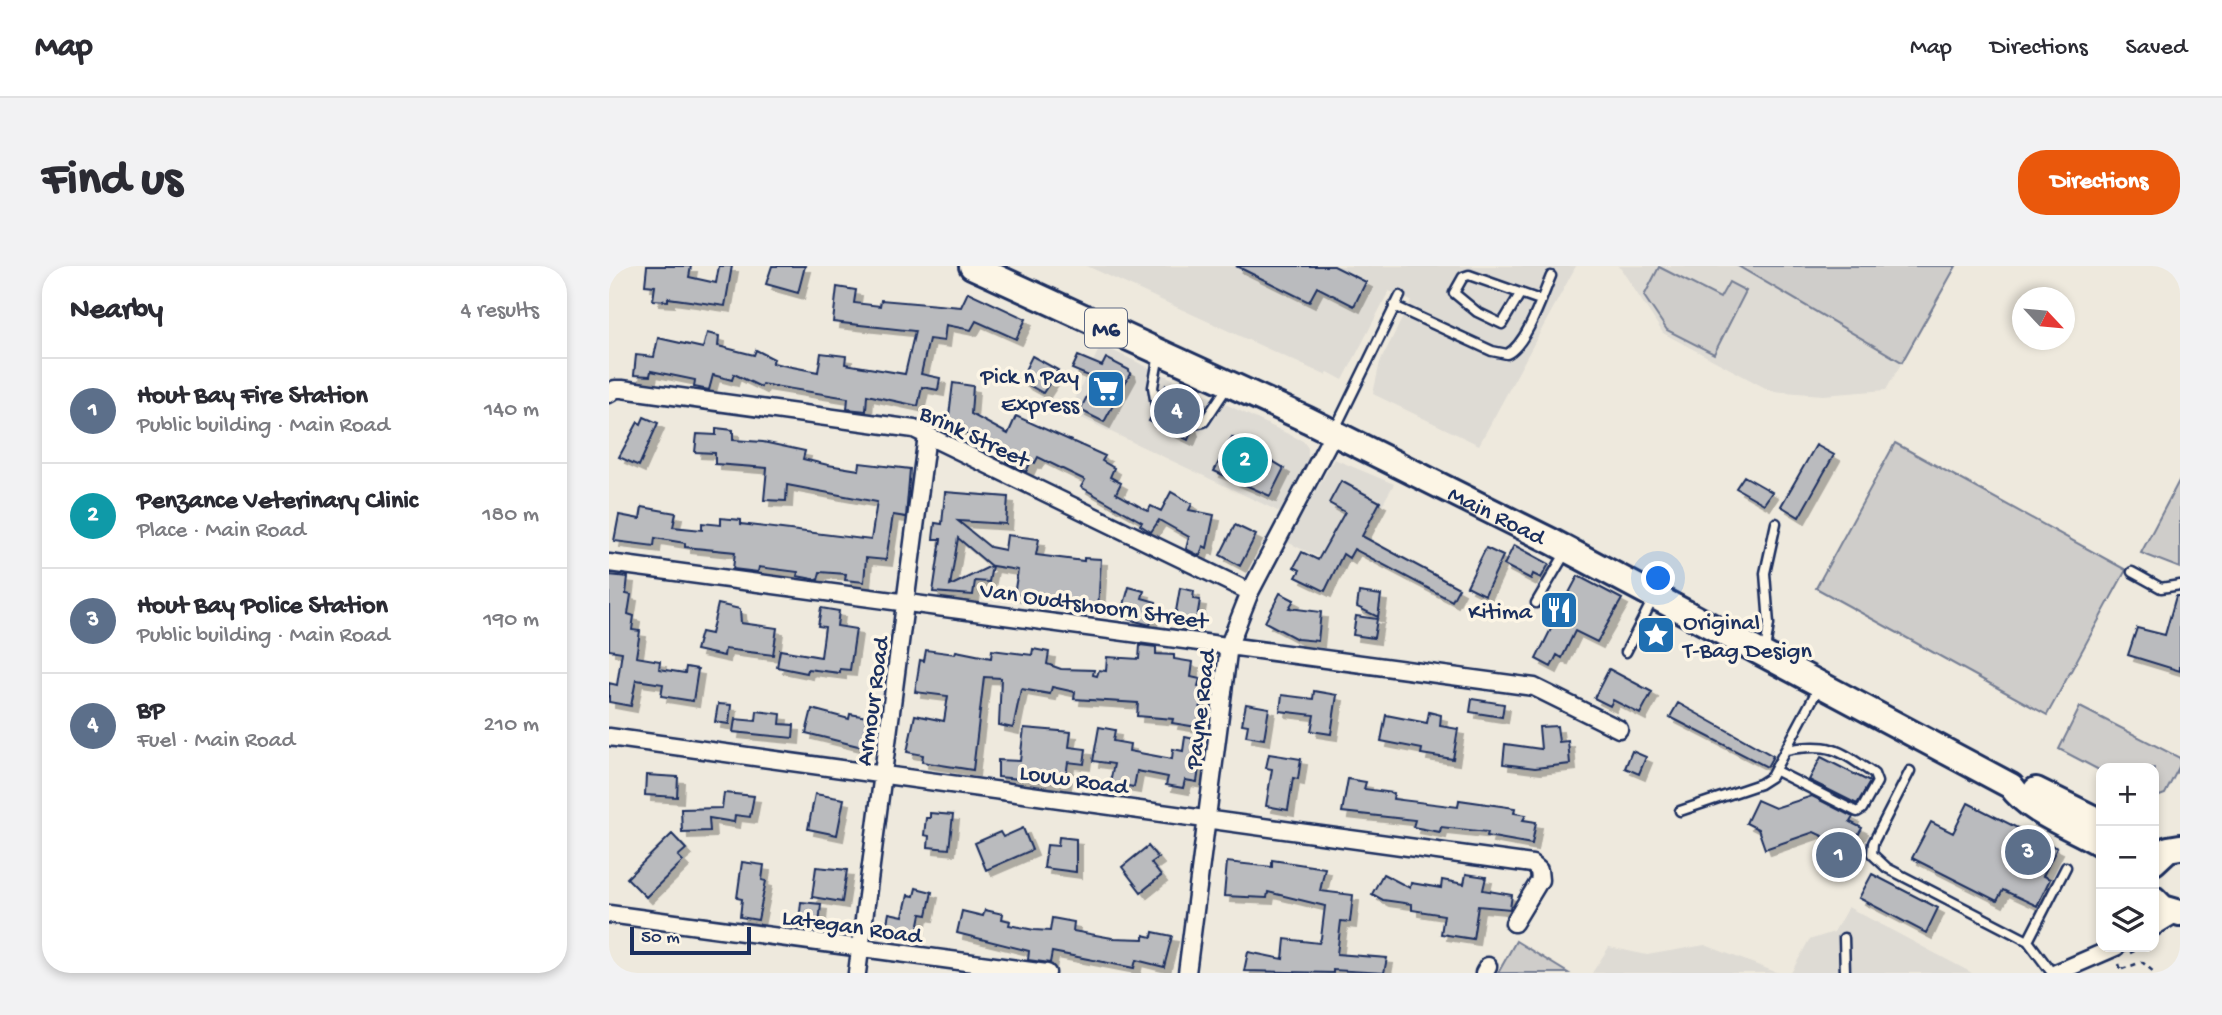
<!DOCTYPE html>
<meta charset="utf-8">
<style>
:root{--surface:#fff;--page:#f2f2f3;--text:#2b2b33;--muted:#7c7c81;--line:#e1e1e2;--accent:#ea580c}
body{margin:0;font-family:"Gochi Hand",sans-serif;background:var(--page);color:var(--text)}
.controls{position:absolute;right:21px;bottom:21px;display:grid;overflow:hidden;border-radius:14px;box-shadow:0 4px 10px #0003}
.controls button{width:63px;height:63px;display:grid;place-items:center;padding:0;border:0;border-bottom:2px solid var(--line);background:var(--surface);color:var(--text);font:35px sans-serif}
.compass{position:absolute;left:1403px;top:21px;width:63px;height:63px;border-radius:50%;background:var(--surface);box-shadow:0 4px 10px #0003;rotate:116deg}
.scale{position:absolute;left:21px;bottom:18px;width:121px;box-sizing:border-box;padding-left:7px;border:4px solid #1b2f5e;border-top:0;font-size:19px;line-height:24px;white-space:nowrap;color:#1b2f5e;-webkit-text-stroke:5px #fcf5e5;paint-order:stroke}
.you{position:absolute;left:1050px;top:313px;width:24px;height:24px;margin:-18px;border:5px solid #fff;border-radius:50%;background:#1a73e8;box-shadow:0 0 0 10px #1a73e833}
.badge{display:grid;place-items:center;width:46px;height:46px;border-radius:50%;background:var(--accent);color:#fff;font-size:23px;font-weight:700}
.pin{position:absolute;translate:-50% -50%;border:4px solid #fff;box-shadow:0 2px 7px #0006}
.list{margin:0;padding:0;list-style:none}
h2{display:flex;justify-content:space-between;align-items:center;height:91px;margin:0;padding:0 28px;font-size:30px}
h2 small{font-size:23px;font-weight:400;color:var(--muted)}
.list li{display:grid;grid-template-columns:46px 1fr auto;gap:21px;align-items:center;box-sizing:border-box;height:105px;padding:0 28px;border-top:2px solid var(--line)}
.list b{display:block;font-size:26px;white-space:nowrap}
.list p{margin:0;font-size:23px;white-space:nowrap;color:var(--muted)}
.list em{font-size:23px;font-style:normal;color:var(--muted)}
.icon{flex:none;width:38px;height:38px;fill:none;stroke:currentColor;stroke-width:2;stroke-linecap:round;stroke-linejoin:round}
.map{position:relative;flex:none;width:1571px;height:707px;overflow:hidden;border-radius:28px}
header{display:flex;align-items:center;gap:42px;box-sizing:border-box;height:98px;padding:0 35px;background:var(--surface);border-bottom:2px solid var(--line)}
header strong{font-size:33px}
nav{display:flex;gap:38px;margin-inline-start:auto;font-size:24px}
.intro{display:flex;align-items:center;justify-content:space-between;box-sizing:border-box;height:168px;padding:0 42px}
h1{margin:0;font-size:49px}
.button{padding:18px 32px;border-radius:28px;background:var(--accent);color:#fff;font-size:24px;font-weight:700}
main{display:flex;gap:42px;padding:0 42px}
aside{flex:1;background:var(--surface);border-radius:28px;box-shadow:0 4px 10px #0003}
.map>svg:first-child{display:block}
.built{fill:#dedbd4}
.green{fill:#cfcdca;stroke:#757e94;stroke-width:2}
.building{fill:#babbbe;stroke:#1b2f5e;stroke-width:2;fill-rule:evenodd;filter:url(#shadow)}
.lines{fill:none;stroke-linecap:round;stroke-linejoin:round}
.lane-casing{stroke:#1b2f5e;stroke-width:13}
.street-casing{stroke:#1b2f5e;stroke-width:21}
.primary-casing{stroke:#1b2f5e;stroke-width:30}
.path{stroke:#1b2f5e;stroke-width:2.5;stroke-dasharray:5 5;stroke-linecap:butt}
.lane{stroke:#fcf5e5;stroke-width:8}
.street{stroke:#fcf5e5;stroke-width:16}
.primary{stroke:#fcf5e5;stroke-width:24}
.labels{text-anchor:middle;stroke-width:7;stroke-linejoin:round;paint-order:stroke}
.shield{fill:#fcf5e5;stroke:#5e6a86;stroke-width:2}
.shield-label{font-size:23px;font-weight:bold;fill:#1b2f5e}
.poi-label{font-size:24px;fill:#1b2f5e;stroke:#fcf5e5;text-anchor:end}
.street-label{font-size:24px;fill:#1b2f5e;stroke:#fcf5e5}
</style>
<header>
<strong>Map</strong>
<nav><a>Map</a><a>Directions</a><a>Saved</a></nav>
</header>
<div class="intro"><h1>Find us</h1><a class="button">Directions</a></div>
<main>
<aside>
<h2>Nearby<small>4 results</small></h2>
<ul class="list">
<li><span class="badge" style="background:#5c6f8a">1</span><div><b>Hout Bay Fire Station</b><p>Public building · Main Road</p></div><em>140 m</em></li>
<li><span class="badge" style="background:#0f9aa8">2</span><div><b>Penzance Veterinary Clinic</b><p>Place · Main Road</p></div><em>180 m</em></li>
<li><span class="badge" style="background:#5c6f8a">3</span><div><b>Hout Bay Police Station</b><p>Public building · Main Road</p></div><em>190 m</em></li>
<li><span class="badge" style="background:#5c6f8a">4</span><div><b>BP</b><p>Fuel · Main Road</p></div><em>210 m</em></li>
</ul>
</aside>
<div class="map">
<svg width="1571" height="707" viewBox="0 0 1571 707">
<defs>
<filter id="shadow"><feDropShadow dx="6" dy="6" stdDeviation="0" flood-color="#0004"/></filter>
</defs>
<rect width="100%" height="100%" fill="#eee9dd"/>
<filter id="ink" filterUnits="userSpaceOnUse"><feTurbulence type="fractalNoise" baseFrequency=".0143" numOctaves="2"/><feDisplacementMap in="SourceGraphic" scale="14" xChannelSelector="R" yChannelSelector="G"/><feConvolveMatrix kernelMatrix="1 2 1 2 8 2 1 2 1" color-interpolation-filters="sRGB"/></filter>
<g filter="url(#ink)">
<path class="built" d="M478,0H967L870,179L764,128L771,96L802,35L780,25L734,114L719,106L716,109Z
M1010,0H1348L1277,124L1214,129L1162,125L1054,67Z
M492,79L694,175L699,182V195L673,247L460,146Z
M725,193L785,218L736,304L678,276Z
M1239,641L1363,707H1182L1200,674L1225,666Z
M1096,679L1169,707H983L1000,681L1038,689Z"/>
<path class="green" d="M1129,0H1347L1293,96Z
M1050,1L1111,32L1120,16L1137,25L1105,88L1058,64L1035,30Z
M1286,177L1517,304L1438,449L1207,322Z
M1571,213V302L1532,287Z
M1471,441L1571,492V499L1556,528L1545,532V502H1492V505L1450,483Z
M907,675L959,707H889Z"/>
<path class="building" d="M38,0H82L80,11L107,17L110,0H123L116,40L59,32V35L44,34L46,20L36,19Z
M163,0H196L189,27L157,18Z
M627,0H725L757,16L745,40L708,21L700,36Z
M228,21L247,24L245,37L271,40L272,34L352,41L359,26L417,53L407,73L367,55L362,64L337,59L335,75L320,73L312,108L331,112L329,124L313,121L309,140L258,129L257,145L238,143L239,132L153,118L152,121L125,108L123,114L104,109L100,124L85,121L86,114L42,105L41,110L25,109L27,89L45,91L49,72L94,82L98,67L110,70L109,80L145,89L147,84L165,93L163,97L209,106L212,87L237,90L236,98L296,108L306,65L224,56Z
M423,90L449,104L434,127L411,114Z
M469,90L493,100L497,92L520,104L521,108L495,156L471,144L487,113L463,103Z
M344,117L364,120L362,148L399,168L407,150L496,190L493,195L505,202L501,211L512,217L507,227L539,245L542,240L552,245L562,226L583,238L580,244L605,249L598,282L594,280L591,290L577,283L580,271L550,254L542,266L531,259L533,256L472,221L476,214L429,191L426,197L422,195L417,206L397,196L400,188L339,158Z
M557,119L596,138L590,150L580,155L583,164L579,174L540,155L545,145L553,142L552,130Z
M35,151L49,157L30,200L10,191L29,156L32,158Z
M107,162L124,164V174L154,176L196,185L194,193L219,199L250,204L251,197L301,203L297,251L284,249L277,294L257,292L255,316L236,314L237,308L211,306L209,314L188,310L189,306L150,301L149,306L124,303L126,286L76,281V277L46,272L45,280L5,275L10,249L31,253L33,241L67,247L64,261L93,264V257L112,259V252L132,254V258L262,274L268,236L178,219L177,235L155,234L158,202L106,198V187L86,186L88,168L107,169Z
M623,171L675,202L661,230L605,205Z
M1207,179L1225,189L1190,251L1172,240Z
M1135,210L1163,226L1155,238L1127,222Z
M732,215L771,236L753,270L850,322L843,335L745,283L740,292L734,288L716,325L687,311L691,304L685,301L693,286L709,294L736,246L720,237Z
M336,226L399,231L397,258L349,255L381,281L396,284L398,269L430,273L427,289L475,295V292L492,293L489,343L475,342V337L405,329L409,304L383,300L380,316L366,315L364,329L324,326L332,273H324L326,257L333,258ZM349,272L382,300L341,320Z
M626,259L647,269L631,300L611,289Z
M905,279L940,298L932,312L924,308L922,313L895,299Z
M877,282L894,290L876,329L858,320Z
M0,309L19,311L17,328L22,329L19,348L25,350L23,364L31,365L27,391L51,395L50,403L76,407L77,401L89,403L84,435L52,430L54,418L27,414L22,440L0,436V417L8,419L13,386L0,384Z
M969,310L1013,333L988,376L966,365L953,392L948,389L942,401L927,393L945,357L935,351L943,335L953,340Z
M520,321L535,325L533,332L547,336L541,359L519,353L521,344L514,342Z
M571,322L585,325L584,333L591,334L588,352L582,351L581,360L565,357Z
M750,326L772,329L769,351L748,341Z
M671,327L685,334L680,342L712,346L709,375L688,373L656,356Z
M1567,330H1571V405L1519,389L1528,362L1556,369Z
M109,338L131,343L132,357L168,362L164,389L116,383L115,390L87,384L92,366L102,368Z
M212,342L230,345L228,360L247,363L241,404L231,403V407L199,403L198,407L168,401L171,384L212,391L216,361L209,360Z
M747,350L768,353L765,372L744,369Z
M531,379L547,381V388L565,389V393L584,396L582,411L591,413L589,420L595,421L588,461L563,457L564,453L528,450L529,437L465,433L466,426L443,421L441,428L412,423L404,462L390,459L392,412L375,411L364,504L313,496L314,489L298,486L306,449L335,455L339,430L306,426L311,394L315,395L317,384L346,388L347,385L382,392L383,384L423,389L424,383L440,386L438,398L452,403L485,404L484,409L488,410L490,404L497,405L498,391L530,393Z
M1000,403L1043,426L1031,448L1004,434L1001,440L985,432Z
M705,425L728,429L722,468L702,465L705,449L671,445L673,429L704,433Z
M863,433L895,438L893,451L861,446Z
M1069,437L1164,490L1158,501L1061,451Z
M109,438L122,439L120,458L106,456Z
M637,438L660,442L655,473L637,470L639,459L633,458Z
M203,443L240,453L241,448L258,451L253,481L197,467Z
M148,445L172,448L171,458L185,459L184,472L124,466L126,453L147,455Z
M820,446L832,449L831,460L849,463L844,493L812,488L813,483L772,475L777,449L818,457Z
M948,460L950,476L959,475L961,498L926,502L894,498L896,478L932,483L930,461Z
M490,461L506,464L504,475L521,478L520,485L563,493L564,483L574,485L576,471L594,475L588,516L576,514L574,522L557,519L559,511L528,505L525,521L501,517L505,498L484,495Z
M415,462L462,466L460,481L477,483L475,498L459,496L456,517L389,511V494L411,495Z
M1023,485L1037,491L1030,508L1016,502Z
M660,488L692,493L689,513L684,512L679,544L657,540L663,503L657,502Z
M1212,491L1261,516L1248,538L1200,514Z
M37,509L69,511L68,531L36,529Z
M739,513L757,516L755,523L785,527L784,533L849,541L850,534L906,542L905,547L917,549L914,554L927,556L923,578L878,570L879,566L832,561L831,566L804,561L806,554L733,546Z
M115,527L145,530L141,551L126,549L125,556L100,552L101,565L73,566L72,543L113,542Z
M206,528L235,533L228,569L199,563Z
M1203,530L1244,551L1241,556L1253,562L1235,596L1216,586L1222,574L1205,566L1156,583L1149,563L1137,557L1148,534L1166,542Z
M1359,537L1448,582L1434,610L1441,613L1428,640L1394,624L1388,635L1303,592L1322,556L1344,567Z
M321,547L344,549L340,583L319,581L320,570L315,569L317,552H321Z
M414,562L423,584L377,604L366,577L391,566L394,571Z
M63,568L77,583L69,590L74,595L37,631L18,612Z
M450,571L467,573V606L435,602L438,579L449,580Z
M539,580L549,592L542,597L552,610L532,626L513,601Z
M663,594L716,602L711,625L744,629L741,656L732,655L728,688L778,692L775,707L724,704V707L635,705L639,686L674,693L676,673L710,677L712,672L716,640L659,626L658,632L615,630L618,596L663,601Z
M133,596L155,599L153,614L157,615L149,654L131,651L133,633L128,632Z
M207,601L238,604L233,636L203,631Z
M774,608L801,622L802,617L832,622L833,614L855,618L857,608L877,611L874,624L903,629L901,643L869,640L864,673L832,668L835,649L803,644V638L774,634L763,628Z
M1263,608L1329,642L1317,667L1250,632Z
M307,622L323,626L318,649L312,648L308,668L277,662L280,647L294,650L299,629L305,630Z
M192,636L212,638L210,659L190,656Z
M376,644L394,648L393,653L401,655L400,659L425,664L441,665L443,652L465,656L464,665L503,672L535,673V669L543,671L544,666L563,670L555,701L527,694L525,702L443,686L441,697L419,694L420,685L348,667L353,645L374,650Z"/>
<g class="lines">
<defs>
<path id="lane" d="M911,28L893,58L868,46L845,27L854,11L860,9L931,34
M785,40L883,85L898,88C918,78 933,31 942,10
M547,139L544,121L550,88
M586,158L595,156L619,120
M726,163L791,30
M1523,306L1552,322L1571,319
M927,337L957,286
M1156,385L1160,358L1156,307L1167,257
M1017,386L1044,333
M1167,505L1248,546L1253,543L1268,516L1265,508C1229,483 1221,476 1177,484
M1301,505L1264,577L1263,588L1278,602L1419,675
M1071,545L1151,518L1162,511L1210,421
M1235,672L1236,707
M1443,707L1419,675L1457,601"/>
<path id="street" d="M0,128L6,123H13L305,163L641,326
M0,297L925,421L1010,463
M0,471L923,598L930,604L931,614L905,657
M0,648L438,707
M1545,661L1568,647
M248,707L318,169
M578,707L620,379L641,326L725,166
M875,707L879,700
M1447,707L1507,681"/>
<g id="primary">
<path id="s1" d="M363,0L699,154L942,275L1402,520C1421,547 1464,561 1492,578"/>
<path d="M1427,524L1492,556"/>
<path d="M1545,596L1559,583L1571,581"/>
<path d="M1545,633L1554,642L1571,647"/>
</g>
</defs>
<use href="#lane" class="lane-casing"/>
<use href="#street" class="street-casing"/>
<use href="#primary" class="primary-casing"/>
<path class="path" d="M1521,687L1534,681
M1510,698L1513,707
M1513,703L1533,696L1546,707"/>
<use href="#lane" class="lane"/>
<use href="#street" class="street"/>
<use href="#primary" class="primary"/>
</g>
</g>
<defs>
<symbol id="supermarket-square" viewBox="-11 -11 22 22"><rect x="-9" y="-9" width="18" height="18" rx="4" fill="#1f6fb2" stroke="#fcf5e5"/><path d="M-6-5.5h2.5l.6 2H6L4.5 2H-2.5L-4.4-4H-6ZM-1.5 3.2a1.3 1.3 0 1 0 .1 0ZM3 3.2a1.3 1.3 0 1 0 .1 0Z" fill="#fff"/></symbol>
<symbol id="restaurant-square" viewBox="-11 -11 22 22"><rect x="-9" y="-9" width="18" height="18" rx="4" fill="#1f6fb2" stroke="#fcf5e5"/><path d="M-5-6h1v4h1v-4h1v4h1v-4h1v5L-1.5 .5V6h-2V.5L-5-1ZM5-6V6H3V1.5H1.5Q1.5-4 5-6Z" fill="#fff"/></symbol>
<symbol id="sight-square" viewBox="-11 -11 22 22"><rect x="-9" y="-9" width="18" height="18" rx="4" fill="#1f6fb2" stroke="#fcf5e5"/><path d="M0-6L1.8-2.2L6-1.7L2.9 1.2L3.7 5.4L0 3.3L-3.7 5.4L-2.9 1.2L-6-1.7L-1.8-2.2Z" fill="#fff"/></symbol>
</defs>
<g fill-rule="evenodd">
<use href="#supermarket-square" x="475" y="101" width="44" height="44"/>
<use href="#restaurant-square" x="928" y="322" width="44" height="44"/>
<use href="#sight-square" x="1025" y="347" width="44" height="44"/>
</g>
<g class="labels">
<rect class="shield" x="476" y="42.5" width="42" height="39" rx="5"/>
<g class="shield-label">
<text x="497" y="70">M6</text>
</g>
<g class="poi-label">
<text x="470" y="117">Pick n Pay<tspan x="470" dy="28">Express</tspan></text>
<text x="923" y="352">Kitima</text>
<text x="1074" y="363" text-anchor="start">Original<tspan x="1074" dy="28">T-Bag Design</tspan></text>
</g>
<g class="street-label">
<text transform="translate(366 169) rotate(25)" y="8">Brink Street</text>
<text dy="8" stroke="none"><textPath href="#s1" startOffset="581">Main Road</textPath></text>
<text transform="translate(485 338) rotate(8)" y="8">Van Oudtshoorn Street</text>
<text transform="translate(262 435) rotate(-82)" y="8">Armour Road</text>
<text transform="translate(590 443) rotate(-83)" y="8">Payne Road</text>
<text transform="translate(465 512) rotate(8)" y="8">Louw Road</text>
<text transform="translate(243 659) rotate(8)" y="8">Lategan Road</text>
</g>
</g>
</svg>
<div class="controls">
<button>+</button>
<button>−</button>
<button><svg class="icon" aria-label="layers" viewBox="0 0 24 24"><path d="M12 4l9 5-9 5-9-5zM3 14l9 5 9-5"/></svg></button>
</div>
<svg class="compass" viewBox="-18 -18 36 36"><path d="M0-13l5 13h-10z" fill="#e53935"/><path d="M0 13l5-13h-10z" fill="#7c7c81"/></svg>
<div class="scale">50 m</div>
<div class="you"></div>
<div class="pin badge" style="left:1230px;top:589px;background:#5c6f8a">1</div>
<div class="pin badge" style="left:636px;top:194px;background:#0f9aa8">2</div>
<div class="pin badge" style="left:1419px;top:586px;background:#5c6f8a">3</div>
<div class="pin badge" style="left:568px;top:145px;background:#5c6f8a">4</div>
</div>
</main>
